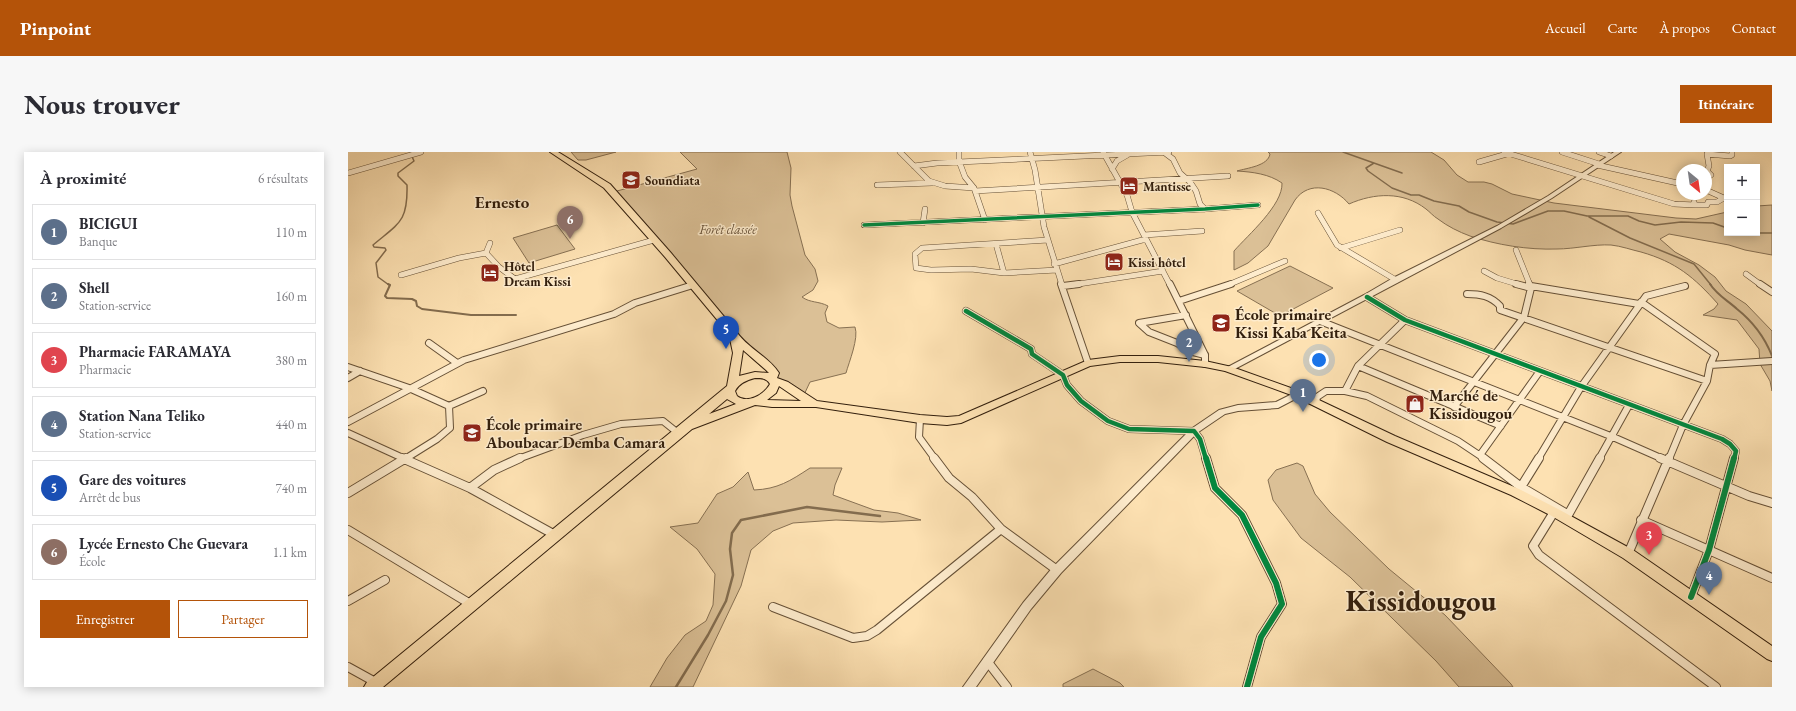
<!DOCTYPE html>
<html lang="fr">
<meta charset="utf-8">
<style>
:root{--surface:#fff;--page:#f7f7f7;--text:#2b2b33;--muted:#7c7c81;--line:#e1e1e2;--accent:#b45309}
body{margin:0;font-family:"EB Garamond",serif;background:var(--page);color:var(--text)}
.controls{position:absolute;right:12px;top:12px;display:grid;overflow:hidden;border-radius:0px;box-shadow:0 2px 10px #0003}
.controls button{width:36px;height:36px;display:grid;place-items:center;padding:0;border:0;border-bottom:1px solid var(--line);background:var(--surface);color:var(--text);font:20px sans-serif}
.compass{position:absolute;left:1328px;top:12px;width:36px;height:36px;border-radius:50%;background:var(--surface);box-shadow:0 2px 10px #0003;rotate:151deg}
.you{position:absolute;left:971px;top:208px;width:14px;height:14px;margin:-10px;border:3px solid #fff;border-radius:50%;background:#1a73e8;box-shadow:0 0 0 6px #1a73e833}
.badge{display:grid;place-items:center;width:26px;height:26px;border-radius:50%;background:var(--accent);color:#fff;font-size:13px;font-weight:700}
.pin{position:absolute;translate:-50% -33px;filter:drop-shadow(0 1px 2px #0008)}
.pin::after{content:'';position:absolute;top:21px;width:14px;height:12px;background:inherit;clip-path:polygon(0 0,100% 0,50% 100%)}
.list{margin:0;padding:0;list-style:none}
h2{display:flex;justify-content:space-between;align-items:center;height:52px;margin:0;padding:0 16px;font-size:17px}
h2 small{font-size:13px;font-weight:400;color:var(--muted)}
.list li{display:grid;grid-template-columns:26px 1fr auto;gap:12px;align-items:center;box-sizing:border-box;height:56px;margin:0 8px 8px;padding:0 8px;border:1px solid var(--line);border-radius:0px}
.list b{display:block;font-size:15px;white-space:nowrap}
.list p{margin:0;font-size:13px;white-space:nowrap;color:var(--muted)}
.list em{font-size:13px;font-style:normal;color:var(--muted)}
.actions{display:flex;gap:8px;padding:12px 16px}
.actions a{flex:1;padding:9px 0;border:1px solid var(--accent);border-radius:0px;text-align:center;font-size:14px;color:var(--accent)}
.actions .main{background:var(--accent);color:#fff}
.map{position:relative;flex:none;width:1424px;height:535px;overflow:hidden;border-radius:0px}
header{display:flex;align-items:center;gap:24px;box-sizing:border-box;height:56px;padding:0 20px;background:var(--accent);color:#fff}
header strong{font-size:19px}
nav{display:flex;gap:22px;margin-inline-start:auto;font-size:14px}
.intro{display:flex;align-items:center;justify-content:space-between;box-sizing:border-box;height:96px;padding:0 24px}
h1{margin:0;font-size:28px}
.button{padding:10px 18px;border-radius:0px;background:var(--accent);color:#fff;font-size:14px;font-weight:700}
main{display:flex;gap:24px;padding:0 24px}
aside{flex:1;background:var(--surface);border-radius:0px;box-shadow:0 2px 10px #0003}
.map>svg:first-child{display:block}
.green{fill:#dbc096;stroke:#877052}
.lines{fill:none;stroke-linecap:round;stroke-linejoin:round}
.stream-far2{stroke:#836c4e;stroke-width:1.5}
.stream-far1{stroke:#836c4e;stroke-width:2}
.stream{stroke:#836c4e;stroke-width:2.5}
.minor-far2-casing{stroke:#665036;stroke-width:6}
.minor-far1-casing{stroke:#665036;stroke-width:8}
.minor-casing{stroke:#665036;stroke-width:10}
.tertiary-casing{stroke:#665036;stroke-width:2}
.trunk-casing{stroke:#331f0d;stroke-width:2}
.minor-far2{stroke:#feeccd;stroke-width:5}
.minor-far1{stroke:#feeccd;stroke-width:6}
.minor{stroke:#feeccd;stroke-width:8}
.tertiary{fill:#feeccd;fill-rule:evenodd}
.trunk{fill:#fde1b2;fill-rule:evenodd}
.cycleway-far2-casing{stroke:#feeccd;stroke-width:5}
.cycleway-far1-casing{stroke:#feeccd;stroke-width:7}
.cycleway-casing{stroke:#feeccd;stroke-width:8}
.cycleway-far2{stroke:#00873e;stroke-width:3.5}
.cycleway-far1{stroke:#00873e;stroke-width:4.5}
.cycleway{stroke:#00873e;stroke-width:6}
.labels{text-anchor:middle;stroke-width:3;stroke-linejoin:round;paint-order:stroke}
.far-poi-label{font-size:13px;font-weight:bold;fill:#331f0d;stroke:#feeccd;text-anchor:start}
.far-park-label{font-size:13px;font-style:italic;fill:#654f36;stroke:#feeccd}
.poi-label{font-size:16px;font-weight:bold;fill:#331f0d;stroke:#feeccd;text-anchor:start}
.far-district-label{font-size:17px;font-weight:bold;fill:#331f0d;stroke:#feeccd}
.near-town-label{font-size:29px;font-weight:bold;fill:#331f0d;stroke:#feeccd}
</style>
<header>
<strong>Pinpoint</strong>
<nav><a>Accueil</a><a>Carte</a><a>À propos</a><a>Contact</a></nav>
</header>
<div class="intro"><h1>Nous trouver</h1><a class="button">Itinéraire</a></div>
<main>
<aside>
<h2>À proximité<small>6 résultats</small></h2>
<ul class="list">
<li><span class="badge" style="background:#5c6f8a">1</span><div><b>BICIGUI</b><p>Banque</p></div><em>110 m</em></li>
<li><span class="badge" style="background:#5c6f8a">2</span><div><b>Shell</b><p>Station-service</p></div><em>160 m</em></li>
<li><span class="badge" style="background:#e0444e">3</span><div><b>Pharmacie FARAMAYA</b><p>Pharmacie</p></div><em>380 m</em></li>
<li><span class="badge" style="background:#5c6f8a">4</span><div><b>Station Nana Teliko</b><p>Station-service</p></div><em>440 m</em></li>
<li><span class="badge" style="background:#1a4fb4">5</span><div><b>Gare des voitures</b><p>Arrêt de bus</p></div><em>740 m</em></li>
<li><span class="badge" style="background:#8d6e63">6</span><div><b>Lycée Ernesto Che Guevara</b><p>École</p></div><em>1.1 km</em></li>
</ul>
<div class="actions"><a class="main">Enregistrer</a><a>Partager</a></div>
</aside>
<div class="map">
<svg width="1424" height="535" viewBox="0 0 1424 535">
<rect width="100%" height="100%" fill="#fde1b2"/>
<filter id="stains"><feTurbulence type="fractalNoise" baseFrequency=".005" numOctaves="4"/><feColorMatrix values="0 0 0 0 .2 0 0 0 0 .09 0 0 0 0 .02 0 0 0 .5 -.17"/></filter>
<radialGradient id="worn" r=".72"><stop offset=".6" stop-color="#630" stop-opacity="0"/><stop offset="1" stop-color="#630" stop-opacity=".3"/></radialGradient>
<path class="green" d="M223,0H268L238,8H230Z
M332,0H439L443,16L442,43L444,54L457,103L467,117L470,129L465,138L454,145C462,151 471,149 480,154L477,161L479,170L491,176L507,175C511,186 501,210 498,221L462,230L454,247C437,234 417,219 401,204C394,197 395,191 385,186L267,46L269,39L349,17Z
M920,0H1083L1096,8L1109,23L1120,30H1136L1144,32L1164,42L1206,51L1328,66L1348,67L1379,60V81H1409V54L1424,53V103L1397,98L1381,93L1321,82L1312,87L1327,100L1351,113L1367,125L1378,139L1398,152L1424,179V239L1422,229L1412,212L1411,197L1389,168L1355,163L1366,157L1370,152C1346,125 1328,110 1293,100C1284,98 1273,94 1263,93C1246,92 1226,97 1209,97C1180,98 1149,93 1122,84C1111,80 1099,74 1090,67C1085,64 1082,60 1078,57C1055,39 1026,41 1001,52C987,35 961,28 947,48L920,94L900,111L886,118V99C900,83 935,53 934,31C921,22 905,20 889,19C899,16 920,14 922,2Z
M209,73L227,97L181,111L165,86Z
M942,114L985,136L932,164L889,139Z
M949,311L955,314L967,342L982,360L1041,417L1097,463L1163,532L1165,535H1111L1088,509L1002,425L953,386L925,348L920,328L928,318Z
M462,316H494L487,333L485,343L526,358L550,361L573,368L534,370L488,368L445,371L425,379L403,398L393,434L345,535H302L319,506L337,483L358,469L365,453L367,422L349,397L322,375L350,371L369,342L385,335L400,320L406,338C430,337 442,329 462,316Z
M745,517L772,531L776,535H715V532Z"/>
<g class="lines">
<path class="stream-far2" d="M995,0L1054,21
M1026,11L1018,16L1020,19L1044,36L1063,43H1071L1086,49L1111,54L1121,60L1149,70L1165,72L1200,59H1216L1239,64H1280L1291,69L1307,73L1333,70L1365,71L1379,76
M1241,65L1282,86L1346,112L1363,133
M1395,81H1402
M1409,81H1424
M41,133L30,125L28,111L38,98L37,96L26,95L25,93C51,71 60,70 59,33L50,24V21L66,9L62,0"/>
<path class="stream-far1" d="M40,132L42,133L37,144L39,146L64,147L68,149L69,154L74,157L123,163H168
M1362,132C1369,143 1379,148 1389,157C1404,169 1417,186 1424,204"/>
<path class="stream" d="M328,535L360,483L378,449L385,423L382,397L384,381L393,368L459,355L532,364"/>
<defs>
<path id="minor-far2" d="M552,0L581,29L597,34L626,36
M611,0V9L617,25L626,36L637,68
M682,0L687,18L696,75L714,133
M755,0L779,43L784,60L822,133
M1156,0L1326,52L1347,53L1346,50
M1214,0L1251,12
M1251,0L1263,4
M817,1L825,7L832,21L842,30L848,39L852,52L857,57
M1131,10L1162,1
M1249,13L1334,32
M566,14L589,11L821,0
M764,17L769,9L781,2
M0,21L73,0
M1363,23L1359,19L1361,14L1359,2L1382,4L1384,3V0
M529,33L584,31
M627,39L880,24
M1347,53H1359L1360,50H1369L1376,46L1358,38
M970,61L989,93L1048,128
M575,71L577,57
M516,73L857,57L910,53
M796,83L854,79
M700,88L574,96L567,102L568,116L583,118L623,117L656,121L709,118
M142,91L138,101L151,115L167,127L306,88
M648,92L656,121
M993,96L1052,78
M1168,98L1182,133
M706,112L798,87
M1136,119L1149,126L1172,133
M1398,122L1413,133
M53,123L111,106L138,101
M724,133L815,119
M880,133L937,109"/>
<path id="minor-far1" d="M713,132L740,211
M822,132L857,203V212
M1168,132L1183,136
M1412,132L1424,140
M715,134L731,132
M1183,134L1291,152
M1119,142C1132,142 1143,144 1152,154V158L1359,229
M1019,145L1057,168L1374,287L1382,292L1388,299L1386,307
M831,149L883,132
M1293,150L1367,202L1362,213
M618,159L683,197L684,202L715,223L719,233L733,249L760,269L781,277L846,279L852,287L858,307
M838,163L791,171L801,180L829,191L841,199L857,203
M972,169L1265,285L1315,307
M81,191L109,211
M1010,214L1153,274
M0,215L61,236L101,254
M0,226L12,219
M997,239L1010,214L1057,168
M968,251L969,245L978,239H997L1019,244L1110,289L1137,307
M1106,255L1176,165L1183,136L1181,132
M572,267L571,285L587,307
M0,270L116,208L266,162L287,151L345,133
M0,281L57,307
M1132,303L1192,219
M57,307L89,287L102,276L101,254L135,239
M170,307L235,283L273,272L315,269L330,281
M1190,307L1233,235L1298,144L1337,134
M1251,307L1281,253
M1321,307L1335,273L1359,229L1362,213L1424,209"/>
<path id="minor" d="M54,306L122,336L207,383
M586,306L601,326L624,345L653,377L709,418
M858,306L867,336L894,363L928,431L934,452L913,485L899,535
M1135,306L1173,335L1219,362
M1312,306L1401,344L1424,351
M1173,335L1191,306
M122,336L146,318L172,306
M0,341L58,306
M1206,360L1185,394L1191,403L1368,535
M1220,363L1252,306
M1293,368L1424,426
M0,378L124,453
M1280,402L1321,306
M1343,445L1361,398L1386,306
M0,449L37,428
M425,455L505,486L519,484L529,478L653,377
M639,509L659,535
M0,515L29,531"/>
<path id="tertiary" d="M1266,0H1273L1204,46L1153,76L883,219H877L876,217L1016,143L1045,126L1149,74L1200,44Z
M950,239L954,242L953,244L930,256L890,259L877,262L849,281L713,421L683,457L628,535H615L675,451L705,415L843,277L871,258L890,253L928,250Z"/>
<path id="trunk" d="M202,0H210L262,32L323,101L388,179C399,196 420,204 431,221L429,226L440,230L469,249L572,263L599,265L611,264L740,208L772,204H810L857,209L884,215L954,240L1047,284L1171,337L1210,357L1285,398L1424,494V509L1419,507L1275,406L1202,363L1163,343L1039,290L946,244L877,219L857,215L810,210H772L742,214L613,271L599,273L572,271L468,255H424L407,253L344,277L35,535H16L19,530L379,234L385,201L381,182L317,105L256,36ZM395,198L418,218L421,221L407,220L391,224ZM407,226C413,226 419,226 422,232C416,243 399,252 389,244L387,239C391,231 399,228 407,226ZM431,234L453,249L419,248L428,241ZM379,247L388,252L361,262Z"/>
</defs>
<use href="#minor-far2" class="minor-far2-casing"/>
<use href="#minor-far1" class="minor-far1-casing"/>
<use href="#minor" class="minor-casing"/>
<use href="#tertiary" class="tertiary-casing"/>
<use href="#trunk" class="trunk-casing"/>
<use href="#minor-far2" class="minor-far2"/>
<use href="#minor-far1" class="minor-far1"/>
<use href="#minor" class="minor"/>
<use href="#tertiary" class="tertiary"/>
<use href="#trunk" class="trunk"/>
<defs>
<path id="cycleway-far2" d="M516,73L857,57L910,53"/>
<path id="cycleway-far1" d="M1019,145L1057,168L1374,287L1382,292L1388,299L1386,307
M618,159L683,197L684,202L715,223L719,233L733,249L760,269L781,277L846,279L852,287L858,307"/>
<path id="cycleway" d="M858,306L867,336L894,363L928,431L934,452L913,485L899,535
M1343,445L1361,398L1386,306"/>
</defs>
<use href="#cycleway-far2" class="cycleway-far2-casing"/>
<use href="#cycleway-far1" class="cycleway-far1-casing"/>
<use href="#cycleway" class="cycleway-casing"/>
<use href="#cycleway-far2" class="cycleway-far2"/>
<use href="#cycleway-far1" class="cycleway-far1"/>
<use href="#cycleway" class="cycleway"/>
</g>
<defs>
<symbol id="school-square" viewBox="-11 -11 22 22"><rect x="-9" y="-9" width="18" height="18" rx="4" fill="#8f2418" stroke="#feeccd"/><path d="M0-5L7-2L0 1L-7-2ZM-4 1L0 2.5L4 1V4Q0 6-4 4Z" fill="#fff"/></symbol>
<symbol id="hotel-square" viewBox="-11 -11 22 22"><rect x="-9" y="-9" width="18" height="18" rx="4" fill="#8f2418" stroke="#feeccd"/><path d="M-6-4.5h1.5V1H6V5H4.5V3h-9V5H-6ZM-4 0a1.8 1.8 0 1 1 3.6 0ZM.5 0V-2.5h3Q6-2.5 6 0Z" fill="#fff"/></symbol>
<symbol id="shop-square" viewBox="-11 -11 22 22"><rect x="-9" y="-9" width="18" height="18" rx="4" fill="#8f2418" stroke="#feeccd"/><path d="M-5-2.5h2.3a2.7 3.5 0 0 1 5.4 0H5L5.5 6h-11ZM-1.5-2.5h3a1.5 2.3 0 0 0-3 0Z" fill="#fff"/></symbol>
</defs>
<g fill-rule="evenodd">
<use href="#school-square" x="272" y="17" width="22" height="22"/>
<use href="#hotel-square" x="770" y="23" width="22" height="22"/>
<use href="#hotel-square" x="755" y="99" width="22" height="22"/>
<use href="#hotel-square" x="131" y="110" width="22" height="22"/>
<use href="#school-square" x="862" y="160" width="22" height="22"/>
<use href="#shop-square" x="1056" y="241" width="22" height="22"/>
<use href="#school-square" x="113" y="270" width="22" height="22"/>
</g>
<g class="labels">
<g class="far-poi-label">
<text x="297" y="33">Soundiata</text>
<text x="795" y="39">Mantisse</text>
<text x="780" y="115">Kissi hôtel</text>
<text x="156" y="119">Hôtel<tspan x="156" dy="15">Dream Kissi</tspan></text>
</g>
<g class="far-park-label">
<text x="380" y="82">Forêt classée</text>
</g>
<g class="poi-label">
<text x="887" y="168">École primaire<tspan x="887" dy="18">Kissi Kaba Keita</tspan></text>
<text x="1081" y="249">Marché de<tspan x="1081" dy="18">Kissidougou</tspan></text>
<text x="138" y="278">École primaire<tspan x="138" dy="18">Aboubacar Demba Camara</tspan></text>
</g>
<g class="far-district-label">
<text x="154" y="56">Ernesto</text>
</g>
<g class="near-town-label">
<text x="1073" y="459">Kissidougou</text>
</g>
</g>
<rect width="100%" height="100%" filter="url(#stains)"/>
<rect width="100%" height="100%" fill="url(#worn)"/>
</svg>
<div class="controls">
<button>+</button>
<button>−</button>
</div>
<svg class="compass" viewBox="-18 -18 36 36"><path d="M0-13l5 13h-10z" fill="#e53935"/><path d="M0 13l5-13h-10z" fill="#7c7c81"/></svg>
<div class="you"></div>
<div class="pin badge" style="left:955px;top:260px;background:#5c6f8a">1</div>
<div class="pin badge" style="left:841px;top:210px;background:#5c6f8a">2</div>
<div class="pin badge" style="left:1301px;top:403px;background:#e0444e">3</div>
<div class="pin badge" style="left:1361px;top:443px;background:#5c6f8a">4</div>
<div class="pin badge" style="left:378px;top:197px;background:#1a4fb4">5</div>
<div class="pin badge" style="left:222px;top:87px;background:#8d6e63">6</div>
</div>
</main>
